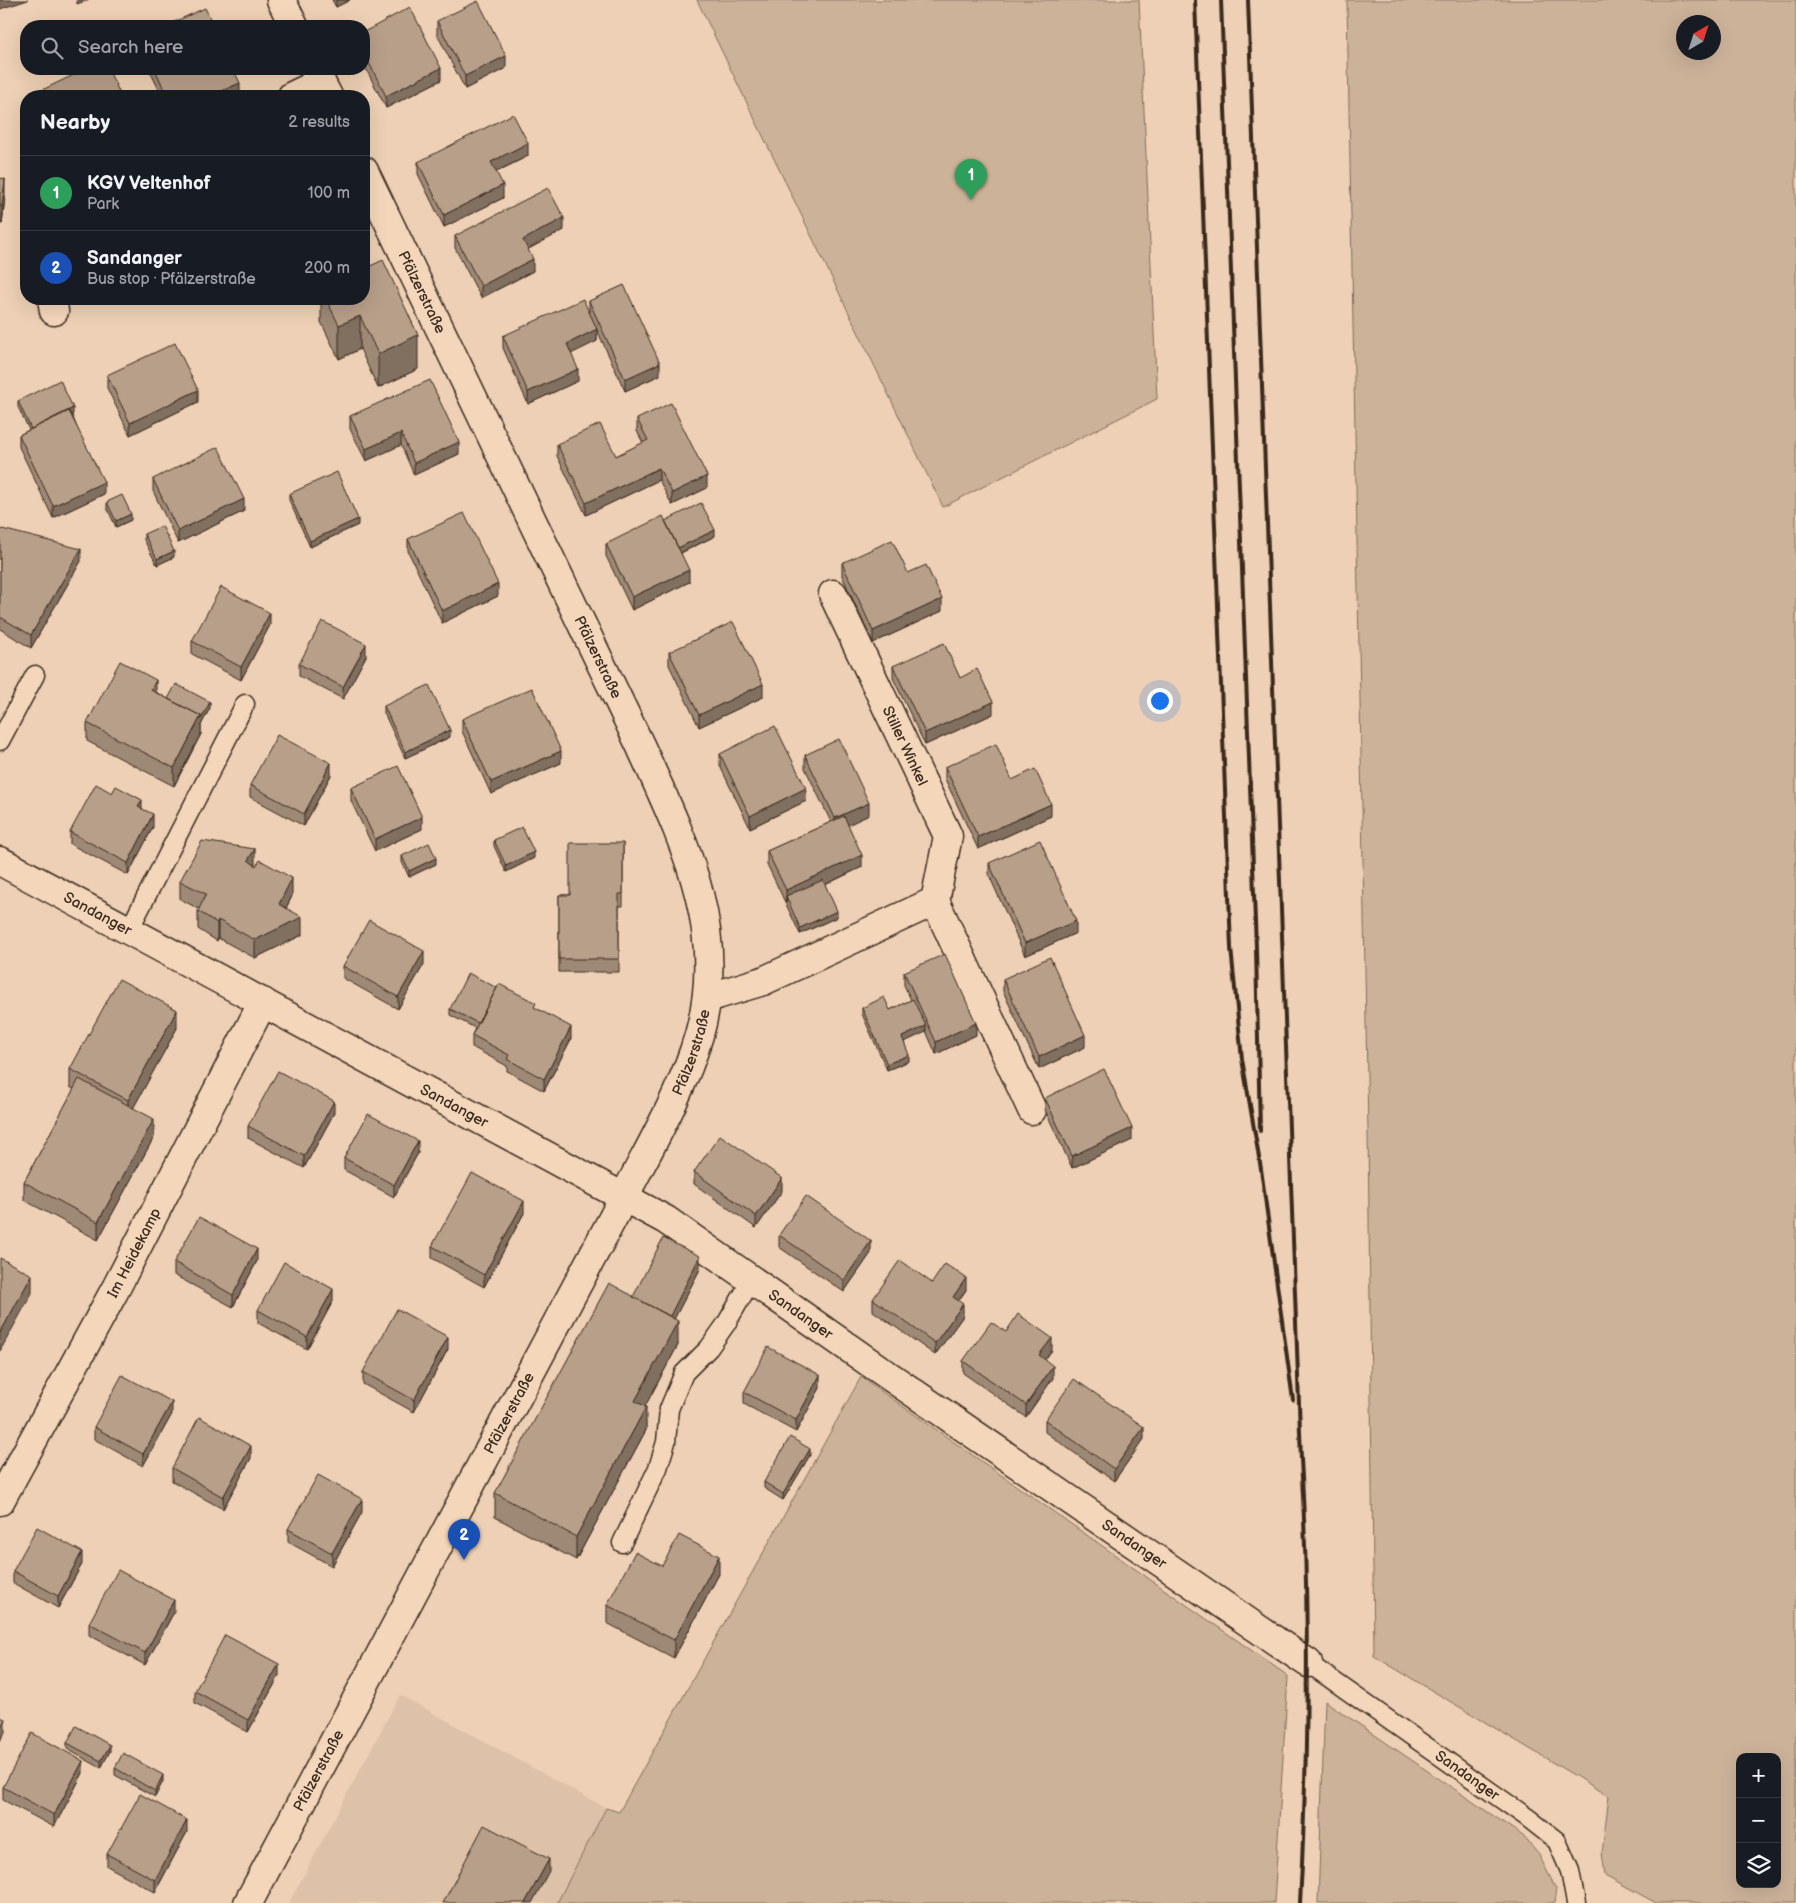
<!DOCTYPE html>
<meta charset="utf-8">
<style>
:root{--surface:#171b24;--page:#242831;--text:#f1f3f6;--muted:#9ea1a6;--line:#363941;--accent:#d1495b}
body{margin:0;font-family:"Balsamiq Sans",sans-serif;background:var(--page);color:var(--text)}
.controls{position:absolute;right:15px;bottom:15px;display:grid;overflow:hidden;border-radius:10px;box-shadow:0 5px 20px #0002}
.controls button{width:45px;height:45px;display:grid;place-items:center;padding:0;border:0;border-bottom:1px solid var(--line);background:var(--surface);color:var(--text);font:25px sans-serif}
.compass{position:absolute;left:1676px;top:15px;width:45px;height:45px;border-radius:50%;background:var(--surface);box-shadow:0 5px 20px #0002;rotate:39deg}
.you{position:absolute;left:1159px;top:700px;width:18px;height:18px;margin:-12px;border:4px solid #fff;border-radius:50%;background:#1a73e8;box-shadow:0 0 0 8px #1a73e833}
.badge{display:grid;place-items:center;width:32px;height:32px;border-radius:50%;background:var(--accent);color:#fff;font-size:16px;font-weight:700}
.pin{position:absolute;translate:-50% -41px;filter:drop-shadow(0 1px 2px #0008)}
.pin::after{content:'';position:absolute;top:26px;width:18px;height:15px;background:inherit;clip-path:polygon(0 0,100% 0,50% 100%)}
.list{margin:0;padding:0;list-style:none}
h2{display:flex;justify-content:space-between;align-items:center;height:65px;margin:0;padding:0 20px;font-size:21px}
h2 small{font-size:16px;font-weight:400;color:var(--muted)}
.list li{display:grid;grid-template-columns:32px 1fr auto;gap:15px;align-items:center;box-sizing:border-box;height:75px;padding:0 20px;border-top:1px solid var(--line)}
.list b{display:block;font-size:19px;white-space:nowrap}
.list p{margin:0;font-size:16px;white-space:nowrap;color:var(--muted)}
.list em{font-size:16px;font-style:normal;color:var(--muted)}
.icon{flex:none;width:28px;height:28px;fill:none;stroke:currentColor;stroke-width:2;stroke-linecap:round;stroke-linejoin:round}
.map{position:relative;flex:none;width:1796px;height:1903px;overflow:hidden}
.search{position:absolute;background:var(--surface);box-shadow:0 5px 20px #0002;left:20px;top:20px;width:350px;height:55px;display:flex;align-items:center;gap:12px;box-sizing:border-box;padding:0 18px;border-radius:20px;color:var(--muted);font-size:19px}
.panel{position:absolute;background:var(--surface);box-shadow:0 5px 20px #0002;left:20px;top:90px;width:350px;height:215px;border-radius:20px}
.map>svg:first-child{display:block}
.built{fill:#ddc1a8}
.green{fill:#ccb299;stroke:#846e5c;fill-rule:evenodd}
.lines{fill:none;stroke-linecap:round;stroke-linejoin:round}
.lane-casing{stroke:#3b2a1e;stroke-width:21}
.street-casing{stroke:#3b2a1e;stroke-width:31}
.secondary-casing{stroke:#3b2a1e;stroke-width:31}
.lane{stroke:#f4d7bb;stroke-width:18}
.street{stroke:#f4d7bb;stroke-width:28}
.secondary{stroke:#f4d7bb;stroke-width:28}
.rail{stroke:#3b2a1e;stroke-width:4}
.wall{fill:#9e8976;stroke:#3b2a1e}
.shaded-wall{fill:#816f60;stroke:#3b2a1e}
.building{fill:#b89f89;stroke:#3b2a1e}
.labels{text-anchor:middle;stroke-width:4;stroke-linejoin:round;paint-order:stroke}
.street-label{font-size:15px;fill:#3b2a1e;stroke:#f4d7bb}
</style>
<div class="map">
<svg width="1796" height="1903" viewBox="0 0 1796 1903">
<rect width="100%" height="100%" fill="#edd0b5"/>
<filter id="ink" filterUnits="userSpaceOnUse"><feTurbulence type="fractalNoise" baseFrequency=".02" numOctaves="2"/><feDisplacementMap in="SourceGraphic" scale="10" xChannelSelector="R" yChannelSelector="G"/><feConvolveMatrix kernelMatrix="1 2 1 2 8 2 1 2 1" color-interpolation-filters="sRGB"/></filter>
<g filter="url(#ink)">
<path class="built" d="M400,1695L606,1808L557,1903H289Z"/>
<path class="green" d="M697,0H1139L1157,399L943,507Z
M1347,0H1796V1903H1656L1605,1875L1602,1853L1609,1796L1374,1656L1368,1131ZM1684,22H1714V52H1684ZM1740,1757H1777V1884H1740Z
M861,1377L1288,1676L1274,1903H557L606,1808L619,1812Z
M1325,1701L1523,1836L1539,1855L1556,1889L1554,1903H1318Z"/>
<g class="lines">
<defs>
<g id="lane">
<path d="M0,741L35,675"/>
<path d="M129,930L245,704"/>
<path d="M622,1543L658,1468L666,1442L669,1409L684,1373L709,1348L726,1324L752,1279"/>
<path id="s1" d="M1308,1663L1528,1818L1557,1841L1570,1871L1576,1903"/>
</g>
<g id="street">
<path d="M292,96L321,82"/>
<path d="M52,299L54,311"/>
<path id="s2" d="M833,594L948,836L935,901"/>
<path id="s3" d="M0,861L666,1220L876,1367L1308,1663"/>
<path d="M707,998L763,981L935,901L1032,1110"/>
<path id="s4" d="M0,1501L116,1288L263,1002"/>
</g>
<g id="secondary">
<path d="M281,0L294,26"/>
<path d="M314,69L328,96"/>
<path id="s5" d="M248,1903L624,1197C650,1146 683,1091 699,1035C729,929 683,840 640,745L364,171"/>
</g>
</defs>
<use href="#lane" class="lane-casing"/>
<use href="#street" class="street-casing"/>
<use href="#secondary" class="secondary-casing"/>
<use href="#lane" class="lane"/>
<use href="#street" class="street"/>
<use href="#secondary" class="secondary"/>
<path class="rail" d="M1195,0L1231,948L1242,1059L1261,1169L1293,1400
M1221,0L1256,948L1260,1131
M1248,0L1301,1459C1310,1607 1308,1755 1300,1903"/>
</g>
<path class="wall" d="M332,0H350L336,7Z
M437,21L506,68L465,89L437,34Z
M364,32L441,80L386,108L364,65Z
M149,69H233L240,95L236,96H162Z
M528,156L496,172L503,198L444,227L418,174V162Z
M0,178L5,197L2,224H0Z
M564,230L528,249L533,271L481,298L455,248V236Z
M321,299H364L418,369L378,388L360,349L339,359L321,322Z
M589,301L660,375L625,391L597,330V341L571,353L578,381L528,404L503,348V336L589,312Z
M107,375L198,402L130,435L107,388Z
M18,401L73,414L72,415L104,494L53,518L19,447V435L29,430L18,407Z
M350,416L459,454L414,475L401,445L366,461L350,429Z
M637,419L707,488L672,505L659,480L586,515L557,456V444L616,456L643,443L637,431Z
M153,479L244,511L178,543L153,491Z
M289,494L358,525L310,547L289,500Z
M107,502L131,520L116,527L107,508Z
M665,521L715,536L681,553L689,582L632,610L606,556V544Z
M0,532L81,561L31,648L0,629Z
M144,534L174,557L157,565L144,540Z
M408,539L498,596L442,623L408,551Z
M842,563L942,611L873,643L842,576Z
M270,625L241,680L192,654V641Z
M669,652L763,697L699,727L669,665Z
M366,656L343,699L299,676V664Z
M893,666L960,678L993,714L925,745L893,678Z
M156,692L168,699L210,708L201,725V734L174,786L87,741V723Z
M384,706L450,737L405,758L384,713Z
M462,719L561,763L491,794L462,731Z
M720,754L806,801L750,828L720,766Z
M805,755L869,815L848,824L862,867L825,885L837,917L800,934L767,864V851L831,822L805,768Z
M945,767L1012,780L1051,816L978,849L945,779Z
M331,775L304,826L250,797V785Z
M351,788L422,829L375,851L351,801Z
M112,793L142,808L153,827L128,875L70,844V832Z
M494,840L534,858L506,872L494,846Z
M623,843V906H619V972H559V895H570Z
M402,856L436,864L409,877L402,862Z
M989,863L1076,933L1025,956L989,875Z
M255,865L292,896L286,908L302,935L255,958L218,938L217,941L198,929V911L199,909L180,899V881Z
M424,964L398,1009L343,978V966Z
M904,972L976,1035L936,1054L926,1031L904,1042L909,1061L887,1070L862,1014V1008L890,1010L911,1000L904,985Z
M1003,979L1085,1047L1039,1069L1003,991Z
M536,1008L571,1039L544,1091L507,1071V1066L472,1047V1035L475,1028L450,1015V1009Z
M177,1028L133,1108L154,1137L98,1240L24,1200V1182L74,1089L70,1087V1069Z
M1045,1098L1132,1140L1072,1168L1045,1110Z
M334,1113L304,1168L248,1138V1126Z
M418,1153L394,1197L344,1170V1158Z
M694,1172L782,1191L756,1228L694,1184Z
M524,1213L484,1287L432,1258V1246Z
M779,1235L871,1253L844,1292L779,1247Z
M257,1261L233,1307L174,1275V1262Z
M700,1269L674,1319L678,1345L645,1406L646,1430L576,1560L495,1517V1493L633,1297Z
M932,1283L966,1290L958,1301L963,1316L935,1355L873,1311V1299Z
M333,1301L307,1349L258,1323V1310Z
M1006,1332L1052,1350L1045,1359L1053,1378L1026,1417L963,1373V1361Z
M448,1349L414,1412L363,1384V1372Z
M820,1388L796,1432L744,1404V1392Z
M172,1414L143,1466L94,1439V1427Z
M1045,1420L1144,1439L1114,1481L1045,1432Z
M810,1455L783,1500L764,1488V1482Z
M251,1458L223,1509L172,1481V1468Z
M362,1512L332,1566L288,1542V1529Z
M82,1564L58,1608L13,1583V1571Z
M662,1566L719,1574L674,1658L607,1623V1605Z
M174,1612L145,1665L89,1635V1623Z
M279,1676L248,1732L195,1703V1691Z
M67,1743L110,1751L101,1768L67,1749Z
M115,1768L163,1781L155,1797L115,1775Z
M83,1773L54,1827L3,1800V1787Z
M187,1832L155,1892L107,1866V1854Z"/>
<path class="shaded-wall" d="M0,0H28L0,9Z
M77,0H88L77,4Z
M336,0H350L336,7Z
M506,56V68L465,89V76Z
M441,68V80L386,108V96Z
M240,83V95L236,96H210Z
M528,143V156L491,174V162Z
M5,179V197L2,224V206Z
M503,185V198L444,227V215Z
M564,218V230L523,252V240Z
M533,259V271L481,298V286Z
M360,316V349L339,359V325Z
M597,329V341L567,356V344Z
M418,335V369L378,388V354Z
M660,363V375L625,391V379Z
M578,369V381L528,404V392Z
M198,390V402L130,435V423Z
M73,408V414L31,435V429Z
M401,433V445L366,461V449Z
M459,442V454L414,475V463Z
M659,468V480L586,515V503Z
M707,476V488L672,505V493Z
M104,482V494L53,518V506Z
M244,499V511L178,543V531Z
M131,514V520L116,527V521Z
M358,519V525L310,547V541Z
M715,530V536L676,555V549Z
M81,549V561L31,648V635Z
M174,551V557L157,565V559Z
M689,570V582L632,610V597Z
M498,584V596L442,623V611Z
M942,599V611L873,643V631Z
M270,613V625L241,680V667Z
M366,644V656L343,699V687Z
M156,680V698L151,690Z
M763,684V697L699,727V715Z
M210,702V708L201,725V734L174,786V768L201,716Z
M993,702V714L925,745V733Z
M450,730V737L405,758V752Z
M561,751V763L491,794V782Z
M331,763V775L304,826V814Z
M806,788V801L750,828V816Z
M142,800V812L138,807Z
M869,803V815L835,831V818Z
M1051,804V816L978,849V837Z
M153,814V827L128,875V863Z
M422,817V829L375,851V839Z
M255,849V867L248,860Z
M534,852V858L506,872V866Z
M862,855V867L788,902L786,896V903V890Z
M436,858V864L409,877V871Z
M292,878V896L279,922V904Z
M837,911V917L800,934V928Z
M302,917V935L255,958V940Z
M218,920V938L217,941V923Z
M1076,921V933L1025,956V943Z
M424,951V964L398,1009V997Z
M177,1010V1028L128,1118V1100Z
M976,1023V1035L936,1054V1042Z
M926,1026V1032L902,1043V1037Z
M571,1027V1039L544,1091V1079Z
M1085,1035V1047L1039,1069V1057Z
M909,1055V1061L887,1070V1064Z
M334,1101V1113L304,1168V1156Z
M154,1119V1137L98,1240V1222Z
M1132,1128V1140L1072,1168V1156Z
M418,1141V1153L394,1197V1185Z
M782,1178V1191L756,1228V1216Z
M524,1201V1213L484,1287V1275Z
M871,1241V1253L844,1292V1280Z
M257,1249V1261L233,1307V1295Z
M700,1256V1269L666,1335V1323Z
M32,1275V1293L0,1351V1333Z
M966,1278V1290L953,1309V1297Z
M333,1289V1301L307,1349V1337Z
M963,1304V1316L935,1355V1343Z
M678,1321V1345L635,1425V1401Z
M448,1337V1349L414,1412V1400Z
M1052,1338V1350L1039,1368V1355Z
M1053,1366V1378L1026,1417V1405Z
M820,1375V1388L796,1432V1420Z
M172,1402V1414L143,1466V1454Z
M646,1407V1430L576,1560V1537Z
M1144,1427V1439L1114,1481V1469Z
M251,1446V1458L223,1509V1497Z
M810,1449V1455L783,1500V1494Z
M362,1499V1512L332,1566V1553Z
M82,1552V1564L58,1608V1596Z
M719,1556V1574L674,1658V1640Z
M174,1600V1612L145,1665V1653Z
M279,1664V1676L248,1732V1720Z
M5,1719V1732L0,1741V1729Z
M110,1745V1751L101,1768V1761Z
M83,1761V1773L54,1827V1815Z
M163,1775V1781L155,1797V1791Z
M187,1820V1832L155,1892V1880Z
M549,1859V1871L532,1903H525Z"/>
<path class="building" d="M478,1L506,56L465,76L437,21Z
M410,7L441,68L386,96L364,53V32Z
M205,8L214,26H165Z
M86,69H108L121,96H37L36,93Z
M155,69H233L240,83L210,96H167Z
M513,114L528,143L491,162L503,185L444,215L418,162Z
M0,178L5,179L2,206H0Z
M548,188L564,218L523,240L533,259L481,286L455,236Z
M383,260L418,335L378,354L360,316L339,325L326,299H364V269Z
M624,285L660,363L625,379L589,301Z
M583,299L597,329L567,344L578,369L528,392L503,336Z
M175,343L198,390L130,423L107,375Z
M60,380L73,408L31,429L18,401Z
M430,380L459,442L414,463L401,433L366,449L350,416Z
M671,403L707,476L672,493L659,468L586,503L557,444L600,424L616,456L648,440L637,419Z
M69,411L104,482L53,506L19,435Z
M218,447L244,499L178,531L153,479Z
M337,472L358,519L310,541L289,494Z
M122,495L131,514L116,521L107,502Z
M701,503L715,530L678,548L665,521Z
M464,513L498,584L442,611L408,539Z
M663,516L689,570L632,597L606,544Z
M162,526L174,551L157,559L144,534Z
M2,529L81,549L31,635L0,617V532Z
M892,540L908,573L926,565L942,599L873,631L842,563Z
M221,587L270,613L241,667L192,641Z
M322,621L366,644L343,687L299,664Z
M733,622L763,684L699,715L669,652Z
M944,643L960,678L977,669L993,702L925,733L893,666Z
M120,661L156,680L151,690L201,716L174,768L87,723Z
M176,684L210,702L201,719V716L168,699Z
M429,685L450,730L405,752L384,706Z
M532,688L561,751L491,782L462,719Z
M775,726L806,788L750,816L720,754Z
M277,735L331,763L304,814L250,785Z
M839,739L869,803L835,818L805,755Z
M996,744L1012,780L1035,769L1051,804L978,837L945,767Z
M398,766L422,817L375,839L351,788Z
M96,784L112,793L116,786L142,800L138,807L153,814L128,863L70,832Z
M844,816L862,855L786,890L767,851Z
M522,827L534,852L506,866L494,840Z
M1040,840L1076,921L1025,943L989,863Z
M202,841L255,849L248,860L256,866L260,860L292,878L279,904L302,917L255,940L218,920L217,923L198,911L206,894L180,881Z
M429,843L436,858L409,871L402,856Z
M570,843H623V894H619V959H559V895H570Z
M823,880L837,911L800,928L786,896Z
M369,920L424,951L398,997L343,966Z
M945,954L976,1023L936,1042L904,972Z
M1050,957L1085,1035L1039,1057L1003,979Z
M468,973L497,988L478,1023L450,1009Z
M119,979L177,1010L128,1100L70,1069Z
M499,984L536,1003L534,1007L571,1027L544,1079L507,1059L509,1055L472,1035Z
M884,997L890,1010L913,999L926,1026L902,1037L909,1055L887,1064L862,1008Z
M1104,1069L1132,1128L1072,1156L1045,1098Z
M278,1071L334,1101L304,1156L248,1126Z
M79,1079L154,1119L98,1222L24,1182Z
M368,1114L418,1141L394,1185L344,1158Z
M720,1135L782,1178L756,1216L694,1172Z
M472,1173L524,1201L484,1275L432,1246Z
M806,1196L871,1241L844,1280L779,1235Z
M199,1217L257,1249L233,1295L174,1262Z
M663,1238L700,1256L670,1316L633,1297Z
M0,1258L32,1275L0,1333Z
M900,1260L932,1283L945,1264L966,1278L953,1297L963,1304L935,1343L873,1299Z
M284,1262L333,1289L307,1337L258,1310Z
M609,1283L678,1321L635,1401L646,1407L576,1537L495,1493Z
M397,1309L448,1337L414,1400L363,1372Z
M1018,1314L1052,1338L1039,1355L1053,1366L1026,1405L963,1361L991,1322L1006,1332Z
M768,1347L820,1375L796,1420L744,1392Z
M122,1375L172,1402L143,1454L94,1427Z
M1074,1379L1144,1427L1114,1469L1045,1420Z
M199,1417L251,1446L223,1497L172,1468Z
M790,1437L810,1449L783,1494L764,1482Z
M318,1475L362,1499L332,1553L288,1529Z
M37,1527L82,1552L58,1596L13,1571Z
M679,1535L719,1556L674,1640L607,1605L635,1552L662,1566Z
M118,1570L174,1600L145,1653L89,1623Z
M225,1635L279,1664L248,1720L195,1691Z
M0,1717L5,1719L0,1729Z
M76,1726L110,1745L101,1761L67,1743Z
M32,1733L83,1761L54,1815L3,1787Z
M123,1753L163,1775L155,1791L115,1768Z
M140,1794L187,1820L155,1880L107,1854Z
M484,1825L549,1859L525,1903H443Z"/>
</g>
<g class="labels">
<g class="street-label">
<text transform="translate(422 292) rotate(64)" y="5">Pfälzerstraße</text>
<text transform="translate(598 657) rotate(64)" y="5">Pfälzerstraße</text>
<text dy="5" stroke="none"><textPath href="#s2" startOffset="168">Stiller Winkel</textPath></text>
<text dy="5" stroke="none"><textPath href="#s3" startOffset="111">Sandanger</textPath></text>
<text dy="5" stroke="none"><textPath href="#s5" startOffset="960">Pfälzerstraße</textPath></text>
<text dy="5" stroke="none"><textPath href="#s3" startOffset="516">Sandanger</textPath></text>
<text dy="5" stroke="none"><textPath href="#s4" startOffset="282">Im Heidekamp</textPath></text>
<text dy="5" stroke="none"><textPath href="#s3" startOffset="921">Sandanger</textPath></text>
<text dy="5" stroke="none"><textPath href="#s5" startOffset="555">Pfälzerstraße</textPath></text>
<text dy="5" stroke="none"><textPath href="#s3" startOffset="1326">Sandanger</textPath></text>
<text dy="5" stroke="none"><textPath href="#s5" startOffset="150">Pfälzerstraße</textPath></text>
<text dy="5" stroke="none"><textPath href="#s1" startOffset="195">Sandanger</textPath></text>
</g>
</g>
</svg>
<div class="controls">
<button>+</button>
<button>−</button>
<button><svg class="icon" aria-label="layers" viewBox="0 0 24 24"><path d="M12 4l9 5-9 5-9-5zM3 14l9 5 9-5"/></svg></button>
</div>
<svg class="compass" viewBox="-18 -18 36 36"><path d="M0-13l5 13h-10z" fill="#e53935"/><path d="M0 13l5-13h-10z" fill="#9ea1a6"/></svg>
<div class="you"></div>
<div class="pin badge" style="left:971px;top:200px;background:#2e9e5b">1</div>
<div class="pin badge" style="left:464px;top:1560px;background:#1a4fb4">2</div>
<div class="search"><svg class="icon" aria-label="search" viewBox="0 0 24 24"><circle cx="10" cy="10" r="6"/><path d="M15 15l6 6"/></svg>Search here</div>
<section class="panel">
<h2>Nearby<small>2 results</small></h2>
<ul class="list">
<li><span class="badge" style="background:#2e9e5b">1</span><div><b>KGV Veltenhof</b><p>Park</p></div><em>100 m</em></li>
<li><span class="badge" style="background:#1a4fb4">2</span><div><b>Sandanger</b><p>Bus stop · Pfälzerstraße</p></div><em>200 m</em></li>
</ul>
</section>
</div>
